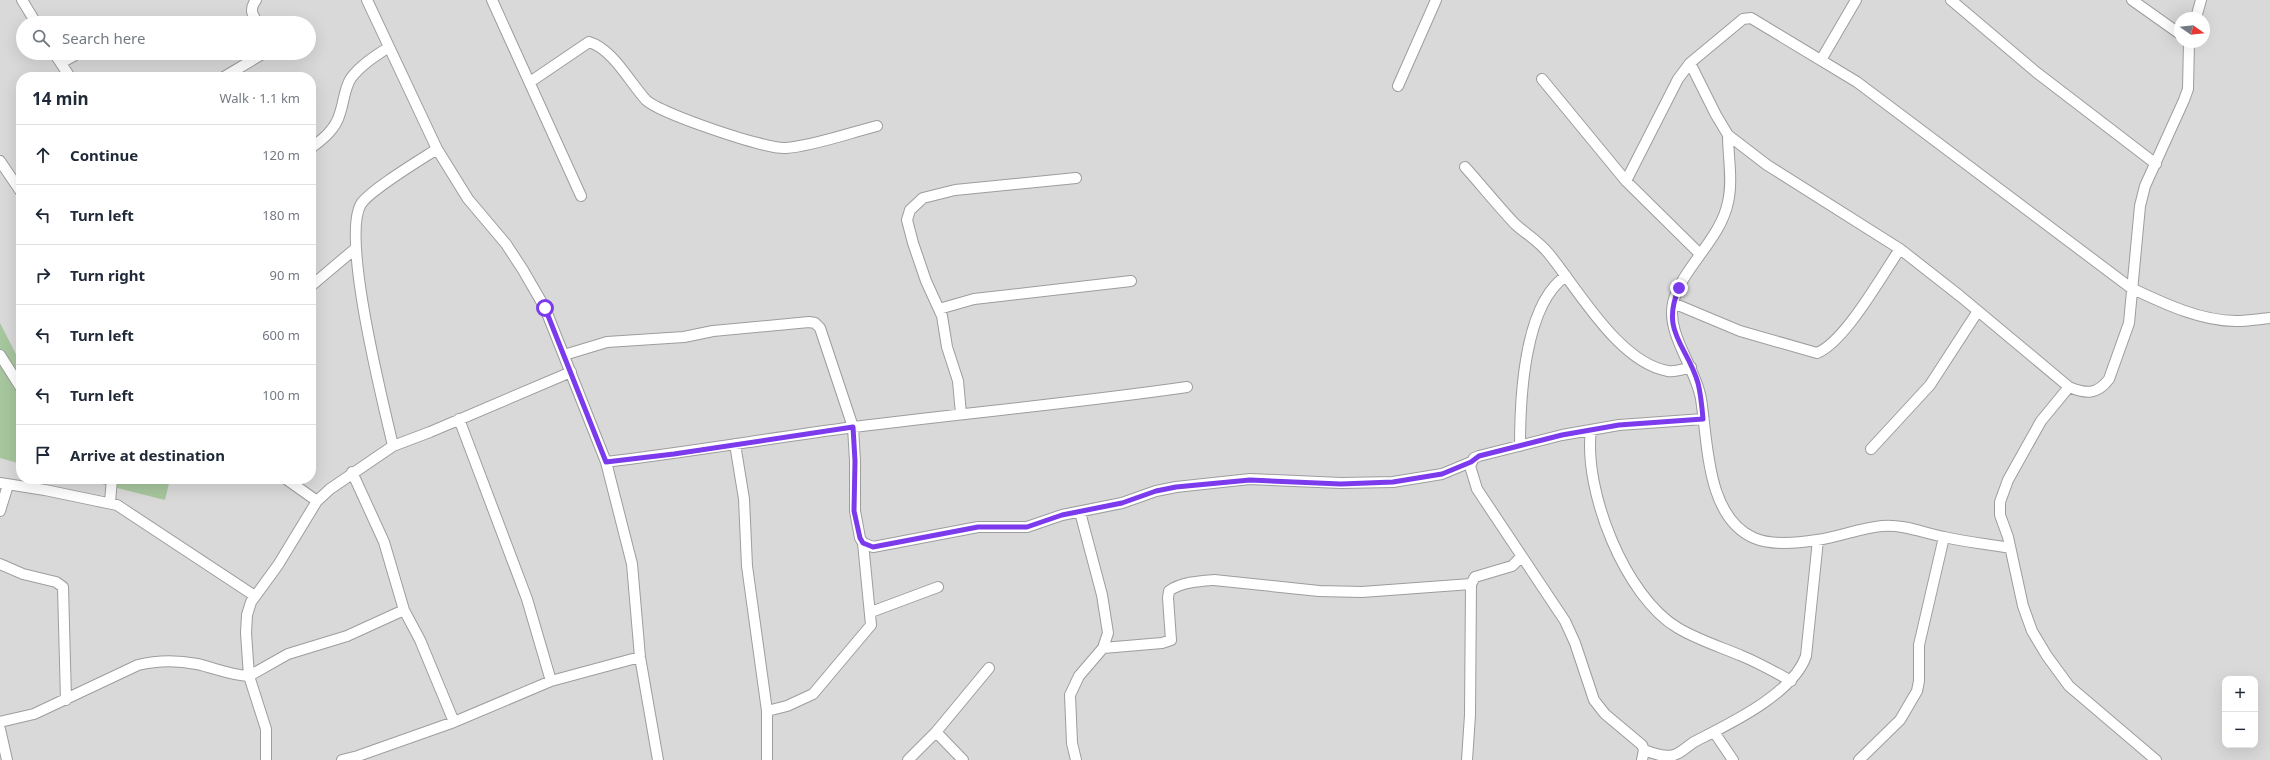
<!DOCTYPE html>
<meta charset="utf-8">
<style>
:root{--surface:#fff;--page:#f2f2f3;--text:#1f2937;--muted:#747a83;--line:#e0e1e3}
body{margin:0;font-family:"Noto Sans",sans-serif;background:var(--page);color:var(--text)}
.controls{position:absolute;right:12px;bottom:12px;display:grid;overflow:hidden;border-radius:8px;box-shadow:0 4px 16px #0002}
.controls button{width:36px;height:36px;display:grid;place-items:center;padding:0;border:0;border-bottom:1px solid var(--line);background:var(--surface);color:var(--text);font:20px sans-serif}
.compass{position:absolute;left:2174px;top:12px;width:36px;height:36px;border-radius:50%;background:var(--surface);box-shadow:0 4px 16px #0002;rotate:104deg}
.stop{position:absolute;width:12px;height:12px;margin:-9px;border:3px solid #7c3aed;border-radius:50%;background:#fff}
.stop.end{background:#7c3aed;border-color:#fff;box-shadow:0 1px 4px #0008}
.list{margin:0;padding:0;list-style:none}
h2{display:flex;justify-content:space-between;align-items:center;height:52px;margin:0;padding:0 16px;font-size:17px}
h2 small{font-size:13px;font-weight:400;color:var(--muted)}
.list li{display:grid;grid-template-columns:26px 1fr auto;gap:12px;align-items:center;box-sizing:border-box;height:60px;padding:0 16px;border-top:1px solid var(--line)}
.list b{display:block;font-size:15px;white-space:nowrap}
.list em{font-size:13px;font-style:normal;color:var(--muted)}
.icon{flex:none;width:22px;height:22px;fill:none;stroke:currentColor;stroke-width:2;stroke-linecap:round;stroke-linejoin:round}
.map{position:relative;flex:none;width:2270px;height:760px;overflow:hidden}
.search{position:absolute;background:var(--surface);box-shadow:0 4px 16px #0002;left:16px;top:16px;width:300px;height:44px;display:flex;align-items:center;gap:10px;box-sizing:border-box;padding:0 14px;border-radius:22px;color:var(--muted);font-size:15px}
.panel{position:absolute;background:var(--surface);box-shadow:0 4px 16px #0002;left:16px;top:72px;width:300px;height:412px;border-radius:16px}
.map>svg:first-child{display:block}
.residential{fill:#dad9d9;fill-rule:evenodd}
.forest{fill:#a6c69d}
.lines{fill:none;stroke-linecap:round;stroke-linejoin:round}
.minor-casing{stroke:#9d9d9d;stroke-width:12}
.minor{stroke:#fff;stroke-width:10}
.route{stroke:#7c3aed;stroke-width:5}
</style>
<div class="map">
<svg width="2270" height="760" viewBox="0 0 2270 760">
<rect width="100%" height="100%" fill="#eceae3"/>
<path class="residential" d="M0,0H2270V760H0ZM2180,18H2204V42H2180ZM23,23H309V53H23ZM21,77H311V479H21ZM2225,679H2255V745H2225Z"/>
<path class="forest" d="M0,323L21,364V464L0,458Z
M81,479H170L165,500Z"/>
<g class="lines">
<defs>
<path id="minor" d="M22,0L36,23
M256,0C249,9 252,15 258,23
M367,0L437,149L468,199L506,244L523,270L545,308L606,462L632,564L640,657L658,760
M492,0L581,196
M1951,0L2036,72L2156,164
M2132,0L2180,34
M2196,18L2201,0
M54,53L70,77
M1821,60L1856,0
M61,63L79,53
M1690,63L1716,115L1728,135L1767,165L1900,249L1960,296L2069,387C2086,394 2097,395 2109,379L2129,323L2140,206L2145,186L2184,100L2188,89L2189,42
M224,77L264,53
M1542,79L1626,181L1700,254
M530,82L589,42C613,49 630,83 646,100C659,113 767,150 786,148C813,146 849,133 877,126
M1398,86L1436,0
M1728,135C1728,156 1733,181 1728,202C1721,239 1681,269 1673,303C1666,334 1696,368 1701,399C1708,442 1706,517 1754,538C1772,546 1798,543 1817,540C1839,537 1860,528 1882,526C1903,524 1924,533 1944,537C1966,542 1988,544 2010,548
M311,148C323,139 336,129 340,113C344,102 344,89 351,78C361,65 375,56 389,47
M0,161L21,192
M1465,167C1482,186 1498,206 1515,224C1526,234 1540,242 1549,254C1578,289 1619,363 1668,371C1676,372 1684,369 1691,367
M1626,181L1678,79L1690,63L1743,19L1751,18L1857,82L2131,288C2163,303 2200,321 2236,321C2247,321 2259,319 2270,318
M311,286L356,248
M1673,303L1740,331L1817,353C1845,342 1882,275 1900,249
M939,309L974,299L1131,281
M0,355L21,388
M564,355L607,342L684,337L713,331L809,322L815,323L820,328L853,427L855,461V511L860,538L863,543L871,625L813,694L787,706L767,711
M2069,387L2041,421L2008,480L2000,502V515L2008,537L2023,606L2032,631L2047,656L2069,686L2156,760
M961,414L958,381L947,347L942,316L926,281L913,243L907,220L910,210L923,198L955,190L1076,178
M459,419L527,599L551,681
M1591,430C1583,490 1625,597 1678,628C1698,640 1721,647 1742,656C1759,663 1775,672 1791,681
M735,444L744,499L747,566L767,711V760
M393,446C383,402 341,238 361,204C370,190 420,160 437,149
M1520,446C1520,399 1524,304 1566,276
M1871,449L1930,385L1978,311
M606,462C689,452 771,438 854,427C965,413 1076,403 1187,387
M352,472L384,542L404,610L420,640L454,722
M286,479L317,501
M0,483L45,490L117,505L255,596
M110,502L112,479
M0,511L8,485
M863,543L873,547L978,527H1027L1062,515L1122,503L1156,491L1176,487L1250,479L1341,483L1393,482L1442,474L1471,462
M0,564L23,574L56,582L63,587L66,700
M871,612L938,587
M1103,648L1162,643L1171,640L1168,598L1169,591C1181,582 1200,581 1214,580L1319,591L1362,592L1471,584
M0,722L34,714L138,665C158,660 177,660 197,664C215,668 230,675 249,676L246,633L247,615L251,602L278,565L317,501L330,489L393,446L430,432L571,372
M0,729L7,760
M936,732L989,668
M1714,732L1733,760
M1644,750C1652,753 1665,758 1674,755C1681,753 1688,746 1694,742C1729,724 1793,694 1806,656L1818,540
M266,760V729L249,676L288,654L347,636L404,610
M342,760L358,756L454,722L551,681L640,657
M908,760L936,732L963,760
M1076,760L1072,743L1070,695L1079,676L1103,648L1108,633L1102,595L1080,512
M1467,760L1470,715L1471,584L1475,577L1512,566L1521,557
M1642,760L1644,750L1642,745L1605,714L1594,700L1575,643L1565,621L1477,489L1470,466L1474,458L1479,456L1562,435L1619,425L1703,419
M1859,760L1900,720L1917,691L1919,681V645L1944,537"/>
</defs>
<use href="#minor" class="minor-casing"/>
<use href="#minor" class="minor"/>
</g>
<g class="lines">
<path class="route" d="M545,308L606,462L674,454L853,427L855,461L854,511L860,538L863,543L873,547L978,527H1027L1062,515L1122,503L1156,491L1176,487L1250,480L1341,484L1393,482L1442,474L1471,462L1479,456L1562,435L1619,425L1703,419C1702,407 1701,395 1698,383C1687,345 1660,332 1679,288"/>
</g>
</svg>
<div class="controls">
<button>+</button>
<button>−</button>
</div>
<svg class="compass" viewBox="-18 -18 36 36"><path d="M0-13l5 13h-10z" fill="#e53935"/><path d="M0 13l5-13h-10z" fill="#747a83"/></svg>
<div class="stop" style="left:545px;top:308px"></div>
<div class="stop end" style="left:1679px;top:288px"></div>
<div class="search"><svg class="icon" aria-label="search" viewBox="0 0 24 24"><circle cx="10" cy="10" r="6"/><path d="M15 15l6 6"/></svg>Search here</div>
<section class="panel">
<h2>14 min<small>Walk · 1.1 km</small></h2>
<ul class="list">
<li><svg class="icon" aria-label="ahead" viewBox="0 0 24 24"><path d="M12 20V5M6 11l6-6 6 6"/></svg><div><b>Continue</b></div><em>120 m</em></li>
<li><svg class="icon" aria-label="left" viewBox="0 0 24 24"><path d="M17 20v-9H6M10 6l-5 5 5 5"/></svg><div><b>Turn left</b></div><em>180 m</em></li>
<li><svg class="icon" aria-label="right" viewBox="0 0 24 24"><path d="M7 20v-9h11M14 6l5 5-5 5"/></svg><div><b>Turn right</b></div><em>90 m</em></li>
<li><svg class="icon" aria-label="left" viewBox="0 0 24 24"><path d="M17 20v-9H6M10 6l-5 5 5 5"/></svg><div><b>Turn left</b></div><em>600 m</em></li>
<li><svg class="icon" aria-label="left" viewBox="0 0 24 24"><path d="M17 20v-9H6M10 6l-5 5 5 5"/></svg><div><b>Turn left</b></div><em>100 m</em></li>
<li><svg class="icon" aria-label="arrive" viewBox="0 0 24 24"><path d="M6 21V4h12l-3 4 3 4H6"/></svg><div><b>Arrive at destination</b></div></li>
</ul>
</section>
</div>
